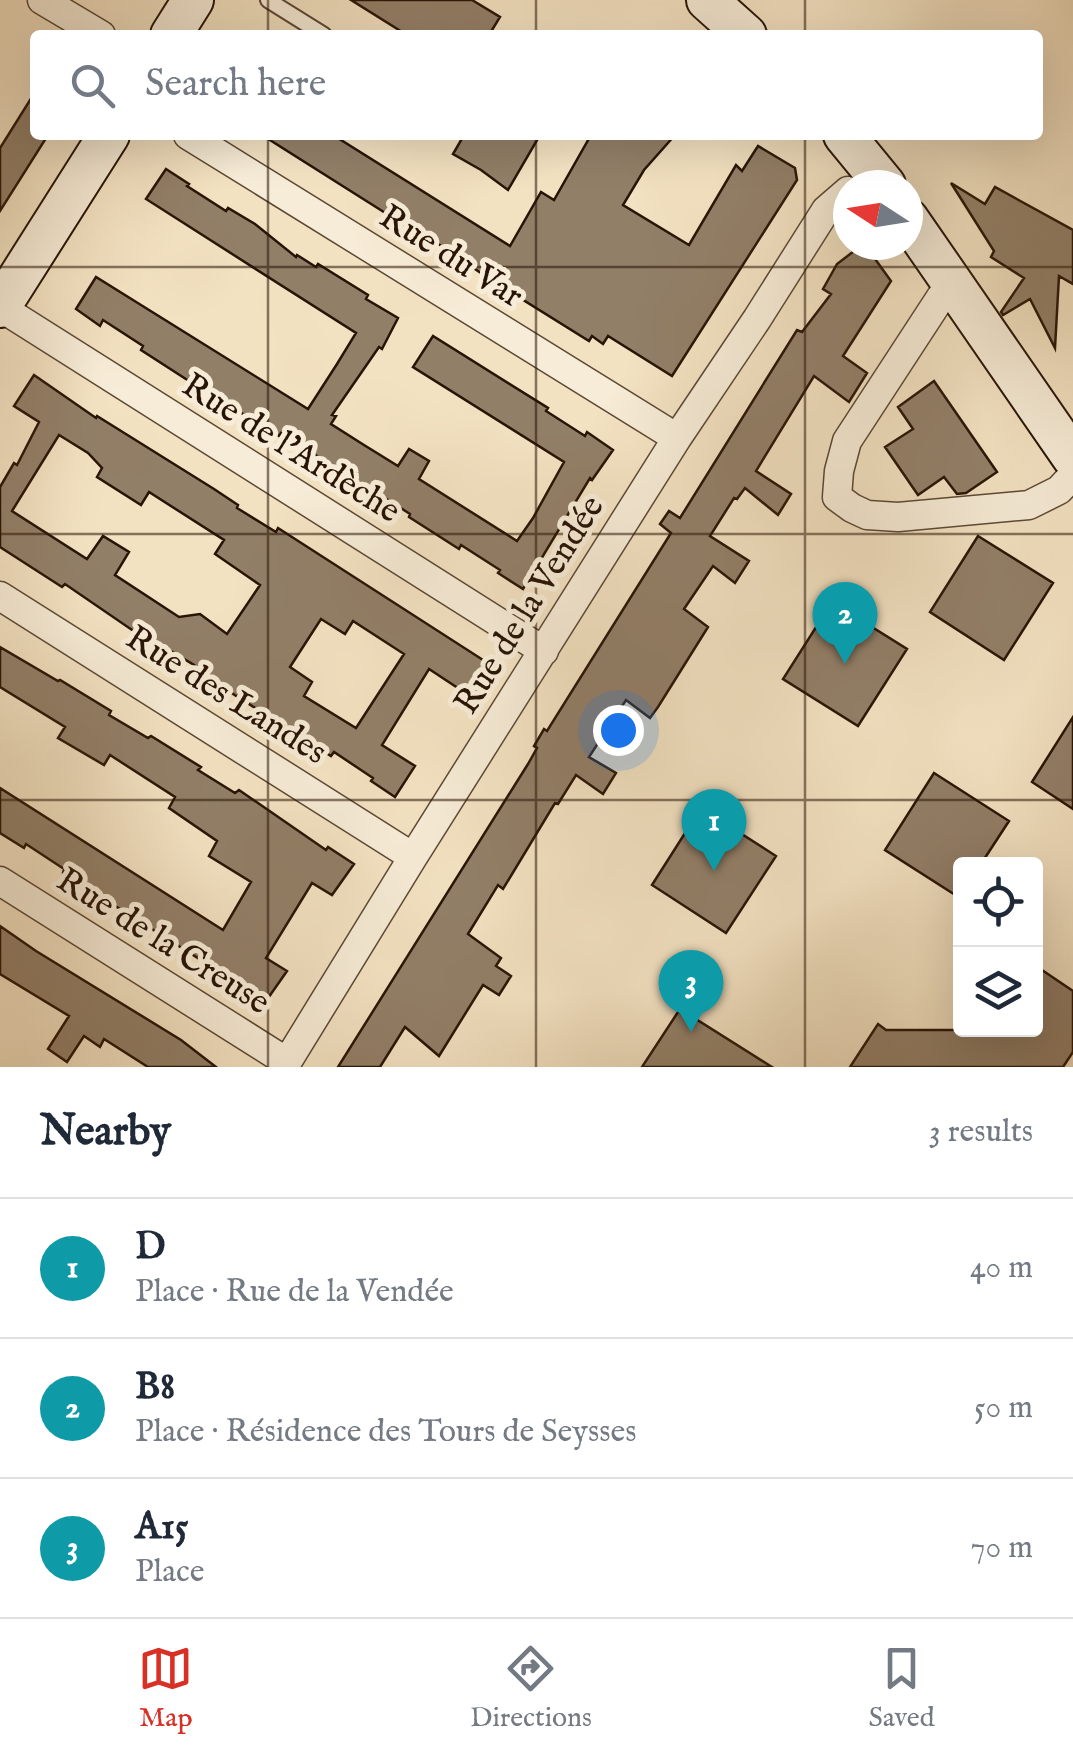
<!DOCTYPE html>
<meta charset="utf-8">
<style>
:root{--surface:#fff;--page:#f2f2f3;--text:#1f2937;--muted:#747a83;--line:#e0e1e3;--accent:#d93025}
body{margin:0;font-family:"IM FELL English",serif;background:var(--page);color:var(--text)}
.controls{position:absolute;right:30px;bottom:30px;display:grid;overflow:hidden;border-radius:10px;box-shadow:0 10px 40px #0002}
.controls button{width:90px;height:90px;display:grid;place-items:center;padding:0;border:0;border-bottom:2px solid var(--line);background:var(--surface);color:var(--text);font:50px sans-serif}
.compass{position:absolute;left:833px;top:170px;width:90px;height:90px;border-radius:50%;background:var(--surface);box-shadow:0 10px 40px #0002;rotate:282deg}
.you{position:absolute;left:618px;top:730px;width:35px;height:35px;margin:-25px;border:8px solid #fff;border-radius:50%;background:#1a73e8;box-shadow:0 0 0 15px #1a73e833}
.badge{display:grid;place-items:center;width:65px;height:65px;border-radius:50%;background:var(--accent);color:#fff;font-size:32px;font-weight:700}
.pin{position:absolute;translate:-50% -82px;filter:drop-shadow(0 2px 5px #0008)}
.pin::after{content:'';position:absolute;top:52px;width:35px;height:30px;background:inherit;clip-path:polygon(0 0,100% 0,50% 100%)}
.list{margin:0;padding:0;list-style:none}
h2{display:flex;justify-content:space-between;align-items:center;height:130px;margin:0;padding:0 40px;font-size:42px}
h2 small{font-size:32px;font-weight:400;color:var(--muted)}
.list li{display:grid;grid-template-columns:65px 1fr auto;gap:30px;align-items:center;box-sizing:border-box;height:140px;padding:0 40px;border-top:2px solid var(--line)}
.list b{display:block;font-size:38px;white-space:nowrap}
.list p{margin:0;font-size:32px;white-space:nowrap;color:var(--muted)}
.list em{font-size:32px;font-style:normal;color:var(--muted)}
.icon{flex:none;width:55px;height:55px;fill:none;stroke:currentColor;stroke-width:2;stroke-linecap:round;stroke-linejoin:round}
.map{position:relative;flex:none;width:1073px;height:1067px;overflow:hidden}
.search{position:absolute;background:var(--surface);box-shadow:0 10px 40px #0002;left:30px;right:30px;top:30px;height:110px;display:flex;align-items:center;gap:25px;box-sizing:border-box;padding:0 35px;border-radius:10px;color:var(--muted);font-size:38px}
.sheet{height:550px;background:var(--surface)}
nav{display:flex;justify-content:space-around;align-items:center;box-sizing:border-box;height:140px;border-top:2px solid var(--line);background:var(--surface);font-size:28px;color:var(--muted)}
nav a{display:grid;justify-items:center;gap:5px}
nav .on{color:var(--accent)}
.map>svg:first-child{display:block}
.building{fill:#927f68;stroke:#281406;stroke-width:2.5;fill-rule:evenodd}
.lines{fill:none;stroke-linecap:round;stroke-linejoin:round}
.lane-casing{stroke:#5b4835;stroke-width:18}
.street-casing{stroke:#5b4835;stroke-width:31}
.secondary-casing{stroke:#281406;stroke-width:44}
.lane{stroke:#f7ecd7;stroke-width:14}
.street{stroke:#f7ecd7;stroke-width:28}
.secondary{stroke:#f7ecd7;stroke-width:40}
.grid{fill:none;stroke:#281406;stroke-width:2.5;stroke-opacity:0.55}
.labels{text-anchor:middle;stroke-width:10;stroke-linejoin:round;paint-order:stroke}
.street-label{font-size:35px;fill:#281406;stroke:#f7ecd7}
</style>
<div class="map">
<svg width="1073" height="1067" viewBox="0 0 1073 1067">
<rect width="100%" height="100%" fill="#f3e2c2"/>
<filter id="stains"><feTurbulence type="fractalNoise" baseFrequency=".002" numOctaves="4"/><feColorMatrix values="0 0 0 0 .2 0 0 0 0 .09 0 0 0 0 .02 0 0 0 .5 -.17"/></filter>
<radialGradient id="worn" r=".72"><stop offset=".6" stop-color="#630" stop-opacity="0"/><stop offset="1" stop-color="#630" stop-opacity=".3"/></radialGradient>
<path class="building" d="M351,0H472L500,17L489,35H407Z
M35,92V135H48L0,211V148Z
M262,135H333L510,246L541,192L554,200L591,135H675L644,170L623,205L689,245L736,165L742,171L758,146L795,168L797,180L672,376L608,336L603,344L592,336L589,341L491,280L437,243L436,245Z
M464,135H540L508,190L481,170L453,154Z
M166,169L189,184L187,186L226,211L228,208L255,224L296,257L297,255L316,267L318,264L368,295L366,299L398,318L382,349L379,347L332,415L336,416L331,424L364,445L398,466L409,449L429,461L419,479L517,541L533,518L564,462L413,367L433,336L548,408L546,411L585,436L587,432L613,450L592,480L590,478L523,589L498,573L500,570L461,545L459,549L409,517L410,514L371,489L369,492L320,462L322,459L281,433L279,436L192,383L141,350L143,346L103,320L100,326L76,309L96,277L308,409L337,364L356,333L146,199Z
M951,183L985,204L995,187L1073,230V284L1059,276L1055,348L1030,299L1003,315L1001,312L1024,278L991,257L994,251Z
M862,245H865L891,281L843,356L867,373L849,402L814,376L756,471L791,494L778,515L745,488L737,499L734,498L710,536L749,561L735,583L713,566L684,609L708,627L658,707L650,718L626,700L589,757L616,773L603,794L576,775L558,804L555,803L503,889L498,885L468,934L501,958L496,966L511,976L499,995L483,985L439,1056L405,1027L380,1067H338L528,764L537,748L534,746L544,729L547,731L671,533L660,524L669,511L680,518L797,330L802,332L831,294L823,289L837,264Z
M34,375L96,418L97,416L214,489L238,505L237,508L276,532L278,528L494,667L473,698L429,669L382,745L415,766L395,797L371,781L373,778L334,752L331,756L192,668L194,665L174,653L154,640L151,643L65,584L62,587L0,547V487L14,463L17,465L39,422L14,406ZM59,435L88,453L102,468L97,477L141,505L149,492L224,540L215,554L260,585L227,634L200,614L179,617L115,575L129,552L103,536L87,559L12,511ZM321,619L345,634L353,621L404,654L356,728L304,696L312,682L290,667Z
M934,381L997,472L966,493L957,494L944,477L918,495L885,447L913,429L898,407Z
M978,536L1053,583L1004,660L930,612Z
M832,602L907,649L858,726L783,679Z
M0,647L58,681L60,680L111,711L109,715L148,738L151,736L201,767L198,770L235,793L239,790L326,850L328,847L354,864L332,895L312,883L266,958L287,971L266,1001L63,873L64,869L26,844L24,848L0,833V788L223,930L251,882L209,856L217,841L169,808L175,797L110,755L104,765L58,738L65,727L0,687Z
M1073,717V809L1032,782Z
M934,773L1009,821L981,864H960V898L885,850Z
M701,808L776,856L726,933L652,885Z
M0,926L36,951L181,1040L216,1067H148L104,1039L100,1047L84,1036L67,1062L48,1049L69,1016L0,974Z
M1036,966L1073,991V1052L1063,1067H850L878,1024L886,1030H1036Z
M680,1009L772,1067H642Z"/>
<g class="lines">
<defs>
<path id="lane" d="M268,0L324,35"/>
<path id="street" d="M42,0L101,35
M188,135L677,438
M955,285L941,297L847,441L839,471L837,497L852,508L867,515L898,517L1029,505L1059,490L1073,475
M0,307L544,651
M0,596L413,857
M0,881L287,1062
M284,1067L413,857L677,438L757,319L826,210L848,191"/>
<path id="secondary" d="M707,0L746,35
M171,35L193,0
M844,135L885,185
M908,219L1073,458
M0,307L109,135"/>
</defs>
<use href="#lane" class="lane-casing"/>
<use href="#street" class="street-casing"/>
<use href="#secondary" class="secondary-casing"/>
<use href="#lane" class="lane"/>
<use href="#street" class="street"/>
<use href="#secondary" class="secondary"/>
</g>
<path class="grid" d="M268,0V35M536,0V35M805,0V35M268,135V1067M536,135V1067M805,135V1067M0,267H1073M0,534H1073M0,800H1073"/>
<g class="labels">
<g class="street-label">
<text transform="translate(452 255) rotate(32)" y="12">Rue du Var</text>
<text transform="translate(292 447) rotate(32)" y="12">Rue de l'Ardèche</text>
<text transform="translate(528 604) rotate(-58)" y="12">Rue de la Vendée</text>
<text transform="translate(227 694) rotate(32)" y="12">Rue des Landes</text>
<text transform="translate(164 940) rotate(32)" y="12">Rue de la Creuse</text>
</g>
</g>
<rect width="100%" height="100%" filter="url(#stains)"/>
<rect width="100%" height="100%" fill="url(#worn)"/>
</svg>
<div class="controls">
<button><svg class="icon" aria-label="locate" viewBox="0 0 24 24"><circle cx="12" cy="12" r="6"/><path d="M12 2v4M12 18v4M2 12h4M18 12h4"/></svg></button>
<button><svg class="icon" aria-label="layers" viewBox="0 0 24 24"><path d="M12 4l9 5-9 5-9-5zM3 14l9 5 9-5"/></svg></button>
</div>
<svg class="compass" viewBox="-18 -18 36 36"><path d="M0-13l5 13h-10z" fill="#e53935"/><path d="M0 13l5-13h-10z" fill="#747a83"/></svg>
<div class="you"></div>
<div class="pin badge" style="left:714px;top:871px;background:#0f9aa8">1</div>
<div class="pin badge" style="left:845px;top:664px;background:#0f9aa8">2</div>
<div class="pin badge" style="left:691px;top:1032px;background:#0f9aa8">3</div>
<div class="search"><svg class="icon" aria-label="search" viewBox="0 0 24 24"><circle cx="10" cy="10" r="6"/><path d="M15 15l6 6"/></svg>Search here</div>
</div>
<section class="sheet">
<h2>Nearby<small>3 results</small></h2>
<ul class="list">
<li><span class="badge" style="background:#0f9aa8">1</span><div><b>D</b><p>Place · Rue de la Vendée</p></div><em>40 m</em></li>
<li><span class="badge" style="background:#0f9aa8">2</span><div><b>B8</b><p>Place · Résidence des Tours de Seysses</p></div><em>50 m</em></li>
<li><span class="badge" style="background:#0f9aa8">3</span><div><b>A15</b><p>Place</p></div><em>70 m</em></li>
</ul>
</section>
<nav>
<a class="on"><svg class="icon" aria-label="map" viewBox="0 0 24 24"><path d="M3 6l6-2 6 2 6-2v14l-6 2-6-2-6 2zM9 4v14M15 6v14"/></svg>Map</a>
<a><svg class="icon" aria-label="directions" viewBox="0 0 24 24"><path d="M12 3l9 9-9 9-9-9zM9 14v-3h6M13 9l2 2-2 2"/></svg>Directions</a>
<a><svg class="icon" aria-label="saved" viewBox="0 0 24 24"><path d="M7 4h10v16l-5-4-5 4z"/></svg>Saved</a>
</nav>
